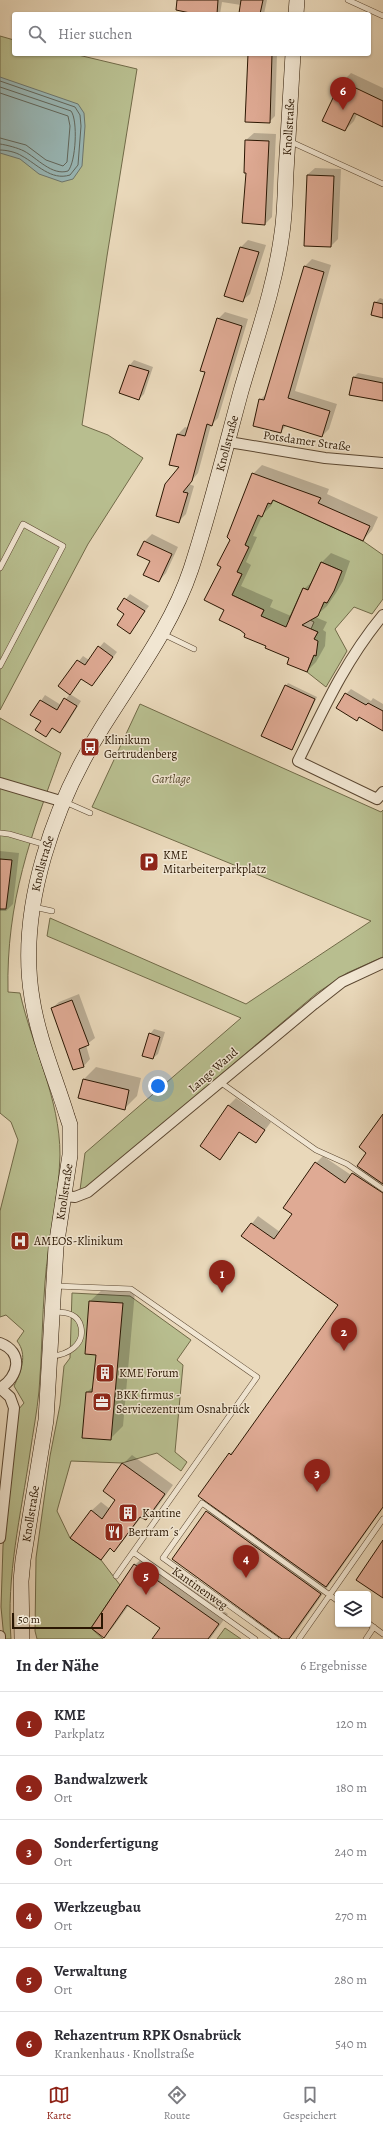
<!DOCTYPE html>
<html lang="de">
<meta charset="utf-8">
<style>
:root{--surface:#fff;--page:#f7f7f7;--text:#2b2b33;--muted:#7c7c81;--line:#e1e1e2;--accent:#8f2418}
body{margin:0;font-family:Alegreya,serif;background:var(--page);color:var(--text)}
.controls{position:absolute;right:12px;bottom:12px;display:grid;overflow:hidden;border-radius:4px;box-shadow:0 1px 3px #0004}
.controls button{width:36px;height:36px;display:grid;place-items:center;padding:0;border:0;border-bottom:1px solid var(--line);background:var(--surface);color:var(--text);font:20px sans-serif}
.scale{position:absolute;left:12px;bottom:10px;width:91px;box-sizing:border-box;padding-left:4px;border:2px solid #2a1602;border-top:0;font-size:11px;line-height:14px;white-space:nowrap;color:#2a1602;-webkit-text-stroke:3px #f1e6d2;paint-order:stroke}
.you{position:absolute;left:158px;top:1086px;width:14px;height:14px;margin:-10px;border:3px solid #fff;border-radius:50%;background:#1a73e8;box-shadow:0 0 0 6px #1a73e833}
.badge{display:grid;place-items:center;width:26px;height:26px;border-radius:50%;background:var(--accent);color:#fff;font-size:13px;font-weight:700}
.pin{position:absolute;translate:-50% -33px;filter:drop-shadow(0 1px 2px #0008)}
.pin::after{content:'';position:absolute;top:21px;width:14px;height:12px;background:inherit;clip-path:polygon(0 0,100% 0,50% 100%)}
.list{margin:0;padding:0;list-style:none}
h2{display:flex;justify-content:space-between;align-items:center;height:52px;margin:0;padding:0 16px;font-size:17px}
h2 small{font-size:13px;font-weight:400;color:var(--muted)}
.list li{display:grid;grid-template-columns:26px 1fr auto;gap:12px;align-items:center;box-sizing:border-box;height:64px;padding:0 16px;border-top:1px solid var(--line)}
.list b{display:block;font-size:15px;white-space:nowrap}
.list p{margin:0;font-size:13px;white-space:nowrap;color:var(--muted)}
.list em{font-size:13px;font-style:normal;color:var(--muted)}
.icon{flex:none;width:22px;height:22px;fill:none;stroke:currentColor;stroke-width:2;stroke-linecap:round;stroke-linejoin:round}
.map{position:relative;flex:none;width:383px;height:1639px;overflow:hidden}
.search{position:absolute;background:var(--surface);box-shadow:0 1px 3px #0004;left:12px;right:12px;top:12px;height:44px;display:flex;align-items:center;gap:10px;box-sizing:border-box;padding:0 14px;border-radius:4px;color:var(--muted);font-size:15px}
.sheet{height:436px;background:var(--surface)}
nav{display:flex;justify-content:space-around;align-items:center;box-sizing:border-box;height:56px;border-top:1px solid var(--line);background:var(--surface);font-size:11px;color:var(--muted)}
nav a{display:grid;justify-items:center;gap:2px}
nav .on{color:var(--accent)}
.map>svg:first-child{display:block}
.green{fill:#b8be8f;stroke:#716a48}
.water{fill:#99b8b7;stroke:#6d776f}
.shadow{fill:#0003}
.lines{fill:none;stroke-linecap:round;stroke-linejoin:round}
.shore{stroke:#62675c;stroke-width:1}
.building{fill:#dfaa94;stroke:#2a1602}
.lane-casing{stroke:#5a4630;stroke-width:6}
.street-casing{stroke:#5a4630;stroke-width:12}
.secondary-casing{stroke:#2a1602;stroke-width:16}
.lane{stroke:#f1e6d2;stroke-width:5}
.street{stroke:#f1e6d2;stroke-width:10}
.secondary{stroke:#f1e6d2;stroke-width:15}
.labels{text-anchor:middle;stroke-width:3;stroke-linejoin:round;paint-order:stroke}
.street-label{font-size:12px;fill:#2a1602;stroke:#f1e6d2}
.poi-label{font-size:12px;fill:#2a1602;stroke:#f1e6d2;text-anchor:start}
.park-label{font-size:12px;font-style:italic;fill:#55482c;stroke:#f1e6d2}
</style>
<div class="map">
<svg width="383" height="1639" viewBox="0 0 383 1639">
<rect width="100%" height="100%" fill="#e9d8ba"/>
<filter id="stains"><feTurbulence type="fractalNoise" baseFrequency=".005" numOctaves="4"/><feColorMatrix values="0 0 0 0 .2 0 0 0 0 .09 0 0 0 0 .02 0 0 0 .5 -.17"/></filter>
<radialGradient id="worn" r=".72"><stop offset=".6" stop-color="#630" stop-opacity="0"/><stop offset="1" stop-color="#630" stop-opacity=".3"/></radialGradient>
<path class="green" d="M0,36L14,40V54H74L137,69L107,256L82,425L108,435L143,458L88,544L0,710Z
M273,500L363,541L383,555V599L372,614L354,607L335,629L347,651L326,687L307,672L312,660L311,654L316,656L314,639L318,632L311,629L314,622L310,620L318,616L317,605L322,607L324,602L327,603V594L334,591V579L337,580L342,571L321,562L308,590L303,588L289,619L295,622L287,628L261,616L264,610L232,595L242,574L237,572L248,547L245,545C251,530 257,508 273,500Z
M140,704L381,812L383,810V957L347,973L317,993L87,1188L80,1190L85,1153L241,1018L47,936L50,918L246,1004L371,921L92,807Z
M0,718L61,753C31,836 6,901 8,992L20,993C32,1047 60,1098 60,1155C59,1198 48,1240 45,1282C42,1319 42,1355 39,1391C37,1412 33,1432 30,1453C21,1515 6,1575 11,1639H4L1,1607L3,1546L18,1410L24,1403L14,1386C21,1371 28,1355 17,1341L24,1331L6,1315L0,1317V1211L18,1140L11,1122L0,1113Z
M72,1293L130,1296L191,1340L177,1360L183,1365L175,1452L187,1462L181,1471L157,1453L122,1463L71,1461L57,1511L70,1538L101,1560L120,1585L91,1628L103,1639H37L35,1631L36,1558L50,1456L60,1405L64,1366L70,1358Z
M225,1628L241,1639H217Z"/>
<path class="water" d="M0,77L78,104L84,113L85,126L82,166L73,179L62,182L39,174L20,159L0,153Z"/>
<path class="shadow" d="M178,0H267L264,14L240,12L241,5L222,2L220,14H199Z
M249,54H277L275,116L269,122Z
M351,73L383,88V125L357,114L354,121L345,130L342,82Z
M254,133L276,134L272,217L265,224L246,140Z
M315,168L341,169L338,239L331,246L307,175Z
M248,240L266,245L250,294L242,301L225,296L241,247Z
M312,259L331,265L295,391L337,404L329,429L322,436L287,425L280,432L260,400L268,392L305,266Z
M380,298L383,299V317L375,303Z
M225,312L248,319L218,418L211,425L198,473L189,484L194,486L186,514L179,521L180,467L178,434L185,427L188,428L206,371L218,319Z
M134,360L153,367L144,394L139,399L130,365Z
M358,373L383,378V400L353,378Z
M262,465L329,489L327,494L378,517L372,530L363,540L274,500L271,506L263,514L253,536L257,537L246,562L251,565L241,586L273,600L270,607L291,616L304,589L314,580L322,562L331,553L350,561L343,581L336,593L327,606L315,617L327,622L323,630L326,632L325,646L316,662L307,671L290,658L221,619L226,610L222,567L253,474Z
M152,534L178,547L166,573L159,581L145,541Z
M130,594L149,606L130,632L125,613L118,609Z
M104,642L117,652L92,685L82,678L70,693L59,686L83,656L89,660Z
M288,683L317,697L292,749L286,686Z
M351,689L371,701L373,698L383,704V727L360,717L357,719L346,694Z
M70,694L81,701L65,727L60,731L53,727L46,736L42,721L32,714L45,695L61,705Z
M0,851L19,853L13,904L6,911H0Z
M79,994L95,1038L86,1045L90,1059L84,1066L52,1008L59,1002Z
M154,1029L165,1032L158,1054L153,1058L150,1034Z
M96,1067L141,1078L137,1096L124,1109L83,1080Z
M236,1098L271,1122L256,1142L240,1131L220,1158L202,1146L229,1105Z
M383,1116V1508L296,1632L289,1639H284L173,1559L213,1505L229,1454L238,1448L340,1304L242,1236L258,1216L280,1232L293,1213L316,1163L323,1156L351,1175L360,1167L368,1152Z
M103,1289L135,1291L123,1426L110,1439L87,1392L94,1386L97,1354L90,1301Z
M132,1455L173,1485L155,1510L145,1519L142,1516L123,1541L114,1550L111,1548L101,1559L91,1511L101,1502L110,1509L117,1499L123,1464Z
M144,1556L228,1614L210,1639H153L161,1628L129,1605L113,1627L104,1637L135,1565Z"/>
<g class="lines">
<path class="shore" d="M0,81L75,107L80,115L81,126L78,165L70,175C51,181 37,164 22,156C16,152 6,150 0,150
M0,87L71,111C78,120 76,162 68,171C52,176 37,158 24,151C18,148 7,145 0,144
M0,93L68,116L70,126L67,162L63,166L46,160L26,145L0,138"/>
</g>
<path class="building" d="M177,0H218L217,14H195L176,10Z
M241,0H263L260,14L239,13Z
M248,54H272L270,123L245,122Z
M341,81L383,101V127L354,113L345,131L322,121Z
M245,140L269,141L265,225L242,223L246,173H244Z
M307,175L334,176L331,247L304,246Z
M240,247L259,252L243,302L224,296Z
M304,266L324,272L288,398L330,411L322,437L283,425L281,433L253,426L259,399L264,400Z
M374,302L383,304V318L371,315Z
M217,318L242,326L212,426L207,424L192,481L183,492L188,493L179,523L156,516L165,484L179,467L169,465L177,434L185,436L205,372L200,371Z
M129,365L149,371L139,400L119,393Z
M353,377L383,383V401L349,395Z
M252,473L321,498L318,503L370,526L363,541L273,500L271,504L268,503L262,517L258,515L245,545L249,547L237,572L242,574L232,595L264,610L261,616L286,627L303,588L308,590L321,562L342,571L334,591L327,603L324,602L318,616L302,625L318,632L314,639L318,641L316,656L314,655L307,672L287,664L289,658L265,648L266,646L244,637L245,634L240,630L219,620L224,610L204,600L221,567L217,565L230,540L227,537Z
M144,541L172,554L159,582L143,575L150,561L137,555Z
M124,598L145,611L130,634L117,625L124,614L117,609Z
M98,646L113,657L92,686L81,679L70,695L58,686L77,660L85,665Z
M285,685L315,699L292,750L261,736Z
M345,693L366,705L368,703L383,711V731L359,717L357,721L336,708Z
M64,698L77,706L60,733L52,728L46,737L35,730L41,721L30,715L40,700L57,710Z
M0,859L12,860L6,909H0Z
M72,1000L89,1045L79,1049L84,1067L73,1070L51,1008Z
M149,1033L160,1037L153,1059L142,1056Z
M83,1079L129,1090L125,1110L78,1098Z
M228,1105L265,1130L256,1143L239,1132L220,1160L200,1146Z
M383,1114V1184L357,1166L366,1153L359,1147Z
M315,1162L345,1183L352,1173L383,1193V1507L326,1587L198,1496L229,1453L231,1455L338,1305L241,1236L251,1223L274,1239L292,1214L283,1208Z
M89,1301L123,1303L111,1440L82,1438L86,1392H92L96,1355L85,1354Z
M122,1463L165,1494L146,1520L140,1517L114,1552L110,1548L101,1560L70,1538L91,1510L102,1519L115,1500L103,1491Z
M206,1511L321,1594L289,1639H282L172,1559Z
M383,1540V1598L356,1580Z
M134,1564L219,1624L208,1639H152L160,1628L127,1605L104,1638L91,1628Z"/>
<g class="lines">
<defs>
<path id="lane" d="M348,0L383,16
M289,141L383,184
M0,568L23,524L63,546L0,666
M163,634L194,649
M65,802L90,813
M0,833L9,834L46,845
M34,907L52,911
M220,1082L316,1150L347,1164L383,1189
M55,1286L131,1289L257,1377L116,1576
M52,1356C67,1355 85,1345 81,1327C80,1322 78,1318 72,1315C67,1312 60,1312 54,1312
M133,1552L255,1639
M368,1623L383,1634
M276,1639L163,1558L202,1503L338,1601
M299,1639L383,1519
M366,1639L374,1627"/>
<path id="street" d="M229,442L325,458L383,463
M383,615C345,661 324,708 298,761L377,799L383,792
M0,783L64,802
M63,1196L75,1197L88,1192L314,1004L342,982L383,963
M0,1343C24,1352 19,1377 0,1388
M0,1538L14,1408L10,1397L0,1388
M0,1636V1639"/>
<g id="secondary">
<path d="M296,14L297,0"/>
<path id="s1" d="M22,1639L21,1581L23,1560L46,1420L56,1247L70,1155V1125L67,1116C55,1077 38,1038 32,998C17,907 55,802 103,726C134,676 172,626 191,569C210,511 225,450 241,391C256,339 275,287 282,233C285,213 285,192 286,172C288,132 291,93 293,54"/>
</g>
</defs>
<use href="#lane" class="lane-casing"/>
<use href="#street" class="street-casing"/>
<use href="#secondary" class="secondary-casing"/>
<use href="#lane" class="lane"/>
<use href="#street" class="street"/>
<use href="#secondary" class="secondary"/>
</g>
<defs>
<symbol id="bus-square" viewBox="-11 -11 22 22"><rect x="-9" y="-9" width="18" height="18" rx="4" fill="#8f2418" stroke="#f1e6d2"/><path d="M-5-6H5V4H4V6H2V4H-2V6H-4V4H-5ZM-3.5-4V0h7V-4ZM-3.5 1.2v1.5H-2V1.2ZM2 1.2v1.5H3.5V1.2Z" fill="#fff"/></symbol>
<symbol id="parking-square" viewBox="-11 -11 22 22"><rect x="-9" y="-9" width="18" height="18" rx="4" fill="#8f2418" stroke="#f1e6d2"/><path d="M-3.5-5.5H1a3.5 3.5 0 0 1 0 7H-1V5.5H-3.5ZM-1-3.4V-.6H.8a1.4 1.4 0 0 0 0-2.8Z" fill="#fff"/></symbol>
<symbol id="hospital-square" viewBox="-11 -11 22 22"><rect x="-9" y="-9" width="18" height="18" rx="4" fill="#8f2418" stroke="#f1e6d2"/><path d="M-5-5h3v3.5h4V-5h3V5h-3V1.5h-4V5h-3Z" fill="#fff"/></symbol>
<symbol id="building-square" viewBox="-11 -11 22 22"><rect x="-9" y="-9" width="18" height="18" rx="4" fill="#8f2418" stroke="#f1e6d2"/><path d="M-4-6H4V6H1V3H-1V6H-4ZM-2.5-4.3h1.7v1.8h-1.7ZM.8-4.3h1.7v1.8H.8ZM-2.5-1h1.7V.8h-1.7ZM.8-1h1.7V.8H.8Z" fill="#fff"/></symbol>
<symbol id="office-square" viewBox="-11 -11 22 22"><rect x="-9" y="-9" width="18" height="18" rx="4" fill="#8f2418" stroke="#f1e6d2"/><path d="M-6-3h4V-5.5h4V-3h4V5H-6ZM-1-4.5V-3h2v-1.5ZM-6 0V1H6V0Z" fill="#fff"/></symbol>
<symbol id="restaurant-square" viewBox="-11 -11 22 22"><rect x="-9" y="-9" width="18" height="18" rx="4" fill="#8f2418" stroke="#f1e6d2"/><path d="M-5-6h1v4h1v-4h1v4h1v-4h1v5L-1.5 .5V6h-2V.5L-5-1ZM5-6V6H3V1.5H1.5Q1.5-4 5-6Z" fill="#fff"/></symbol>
</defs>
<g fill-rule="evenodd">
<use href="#bus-square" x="79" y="736" width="22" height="22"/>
<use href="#parking-square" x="138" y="851" width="22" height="22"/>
<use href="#hospital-square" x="9" y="1230" width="22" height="22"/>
<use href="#building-square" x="94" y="1362" width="22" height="22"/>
<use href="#office-square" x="91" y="1391" width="22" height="22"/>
<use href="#building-square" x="117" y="1502" width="22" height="22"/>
<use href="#restaurant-square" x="103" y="1521" width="22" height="22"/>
</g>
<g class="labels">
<g class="street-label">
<text dy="4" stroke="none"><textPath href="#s1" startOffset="1572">Knollstraße</textPath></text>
<text transform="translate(307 441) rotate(8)" y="4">Potsdamer Straße</text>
<text dy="4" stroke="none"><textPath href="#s1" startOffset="1248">Knollstraße</textPath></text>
<text dy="4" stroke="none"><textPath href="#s1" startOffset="786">Knollstraße</textPath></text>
<text transform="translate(213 1070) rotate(-41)" y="4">Lange Wand</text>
<text dy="4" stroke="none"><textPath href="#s1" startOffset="450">Knollstraße</textPath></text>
<text dy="4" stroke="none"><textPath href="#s1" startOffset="126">Knollstraße</textPath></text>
<text transform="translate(200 1588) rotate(35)" y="4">Kantinenweg</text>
</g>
<g class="poi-label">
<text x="104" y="744">Klinikum<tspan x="104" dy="14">Gertrudenberg</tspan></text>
<text x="163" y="859">KME<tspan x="163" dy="14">Mitarbeiterparkplatz</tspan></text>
<text x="34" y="1245">AMEOS-Klinikum</text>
<text x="119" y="1377">KME Forum</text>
<text x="116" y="1399">BKK firmus -<tspan x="116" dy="14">Servicezentrum Osnabrück</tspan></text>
<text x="142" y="1517">Kantine</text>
<text x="128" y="1536">Bertram´s</text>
</g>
<g class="park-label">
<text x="171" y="783">Gartlage</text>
</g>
</g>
<rect width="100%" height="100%" filter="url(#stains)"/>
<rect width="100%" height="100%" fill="url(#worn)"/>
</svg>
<div class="controls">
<button><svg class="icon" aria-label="layers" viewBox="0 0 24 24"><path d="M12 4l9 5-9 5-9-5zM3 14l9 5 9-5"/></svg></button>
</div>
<div class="scale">50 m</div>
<div class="you"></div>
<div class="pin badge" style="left:222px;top:1293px">1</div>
<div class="pin badge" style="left:344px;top:1351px">2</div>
<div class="pin badge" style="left:317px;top:1492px">3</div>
<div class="pin badge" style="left:246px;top:1578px">4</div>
<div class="pin badge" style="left:146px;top:1595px">5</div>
<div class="pin badge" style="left:343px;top:110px">6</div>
<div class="search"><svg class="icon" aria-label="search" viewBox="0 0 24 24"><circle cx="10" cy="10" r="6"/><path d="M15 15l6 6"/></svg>Hier suchen</div>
</div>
<section class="sheet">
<h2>In der Nähe<small>6 Ergebnisse</small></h2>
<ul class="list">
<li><span class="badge">1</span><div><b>KME</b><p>Parkplatz</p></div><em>120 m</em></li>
<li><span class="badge">2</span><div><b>Bandwalzwerk</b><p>Ort</p></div><em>180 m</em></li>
<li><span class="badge">3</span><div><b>Sonderfertigung</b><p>Ort</p></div><em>240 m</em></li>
<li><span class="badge">4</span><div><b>Werkzeugbau</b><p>Ort</p></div><em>270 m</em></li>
<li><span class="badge">5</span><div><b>Verwaltung</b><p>Ort</p></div><em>280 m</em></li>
<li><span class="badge">6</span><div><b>Rehazentrum RPK Osnabrück</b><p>Krankenhaus · Knollstraße</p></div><em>540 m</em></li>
</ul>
</section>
<nav>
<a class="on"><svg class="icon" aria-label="map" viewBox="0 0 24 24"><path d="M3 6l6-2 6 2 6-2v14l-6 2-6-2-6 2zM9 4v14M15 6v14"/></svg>Karte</a>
<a><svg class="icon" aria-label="directions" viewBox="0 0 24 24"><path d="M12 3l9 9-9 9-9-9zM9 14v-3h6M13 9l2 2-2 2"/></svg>Route</a>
<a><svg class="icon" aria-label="saved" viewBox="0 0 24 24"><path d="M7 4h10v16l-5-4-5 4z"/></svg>Gespeichert</a>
</nav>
